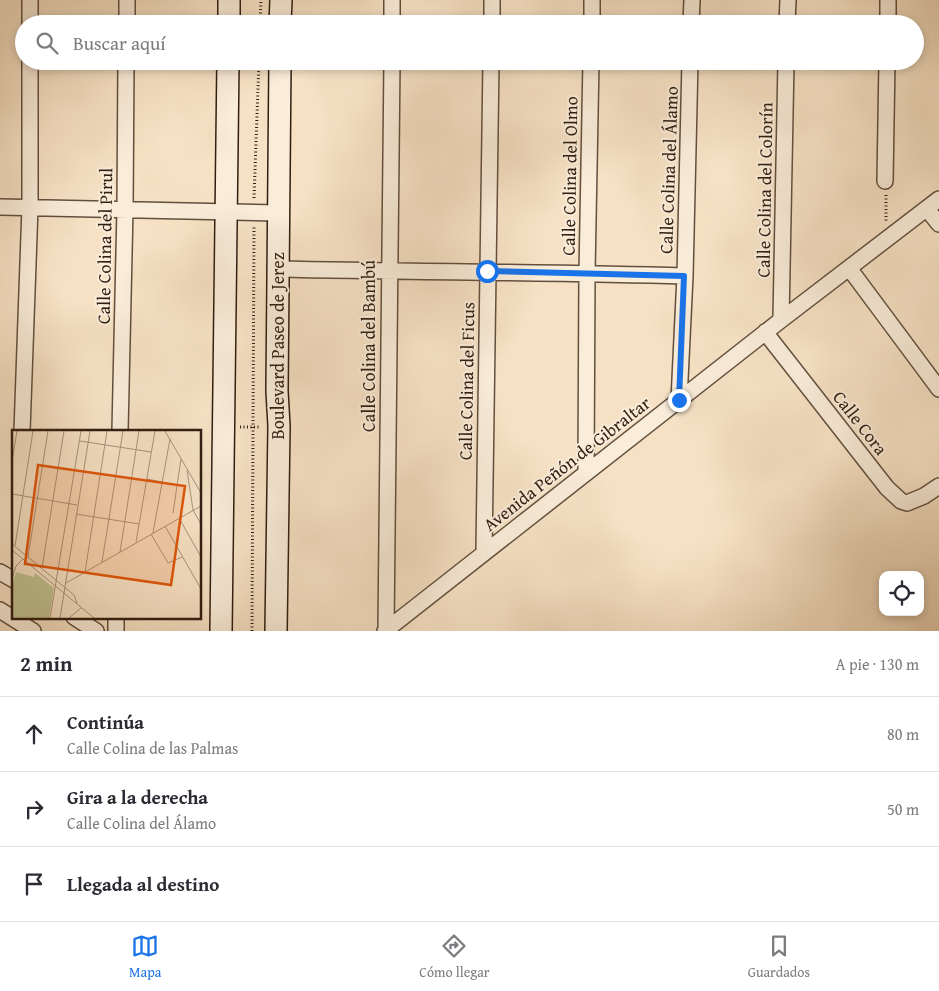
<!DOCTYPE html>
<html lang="es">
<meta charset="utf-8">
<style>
:root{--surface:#fff;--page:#f2f2f3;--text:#2b2b33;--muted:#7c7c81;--line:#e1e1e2;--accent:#1a73e8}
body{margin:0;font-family:"Gentium Book Plus",serif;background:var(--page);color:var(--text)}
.controls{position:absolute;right:15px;bottom:15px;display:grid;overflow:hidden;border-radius:10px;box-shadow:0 2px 8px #0003}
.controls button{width:45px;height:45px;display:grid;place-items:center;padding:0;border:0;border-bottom:1px solid var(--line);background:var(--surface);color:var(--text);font:25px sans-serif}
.stop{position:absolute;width:15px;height:15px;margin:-11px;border:4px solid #1a73e8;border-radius:50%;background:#fff}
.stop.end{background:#1a73e8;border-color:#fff;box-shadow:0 1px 5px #0008}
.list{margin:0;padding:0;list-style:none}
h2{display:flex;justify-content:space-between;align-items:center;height:65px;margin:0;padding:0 20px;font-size:21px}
h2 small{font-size:16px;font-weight:400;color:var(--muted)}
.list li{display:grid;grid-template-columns:32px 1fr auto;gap:15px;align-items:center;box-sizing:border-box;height:75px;padding:0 20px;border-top:1px solid var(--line)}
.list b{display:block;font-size:19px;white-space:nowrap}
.list p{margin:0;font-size:16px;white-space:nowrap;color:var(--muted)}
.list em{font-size:16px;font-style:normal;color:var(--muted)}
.icon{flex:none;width:28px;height:28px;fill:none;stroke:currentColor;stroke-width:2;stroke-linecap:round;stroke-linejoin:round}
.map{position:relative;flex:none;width:939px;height:631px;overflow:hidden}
.search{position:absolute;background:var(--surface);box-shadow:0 2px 8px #0003;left:15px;right:15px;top:15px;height:55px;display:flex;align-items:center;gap:12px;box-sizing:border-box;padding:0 18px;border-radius:28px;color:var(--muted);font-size:19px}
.sheet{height:290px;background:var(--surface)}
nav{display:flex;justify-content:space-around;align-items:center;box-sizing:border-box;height:70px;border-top:1px solid var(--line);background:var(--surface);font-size:14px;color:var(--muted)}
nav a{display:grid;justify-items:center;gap:2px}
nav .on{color:var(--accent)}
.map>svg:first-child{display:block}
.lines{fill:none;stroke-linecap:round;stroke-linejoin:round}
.street-casing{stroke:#624f3e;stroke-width:18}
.secondary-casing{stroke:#311e11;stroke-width:24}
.path{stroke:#311e11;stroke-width:3;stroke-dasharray:1 2.5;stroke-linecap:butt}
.street{stroke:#f9ecd9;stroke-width:15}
.secondary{stroke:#f9ecd9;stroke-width:21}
.route{stroke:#1a73e8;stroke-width:6}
.labels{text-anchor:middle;stroke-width:4;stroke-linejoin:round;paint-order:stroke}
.street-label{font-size:18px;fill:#311e11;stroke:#f9ecd9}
.inset-road{fill:none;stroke:#a7937c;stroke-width:1}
.view{fill:#df560c;fill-opacity:0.15;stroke:#df560c;stroke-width:2.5}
.inset-edge{fill:none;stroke:#311e11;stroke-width:2.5}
</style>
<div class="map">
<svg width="939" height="631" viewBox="0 0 939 631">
<rect width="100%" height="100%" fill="#f6e1c4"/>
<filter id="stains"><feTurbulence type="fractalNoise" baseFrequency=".004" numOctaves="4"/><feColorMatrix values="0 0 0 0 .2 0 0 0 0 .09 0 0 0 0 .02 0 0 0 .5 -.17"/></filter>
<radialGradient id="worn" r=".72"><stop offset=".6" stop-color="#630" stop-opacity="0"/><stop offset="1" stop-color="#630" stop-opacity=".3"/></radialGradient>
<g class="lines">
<defs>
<path id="street" d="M30,24V0
M127,24V0
M392,24V0
M492,24V0
M592,24V0
M691,24L692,0
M787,24L788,0
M888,24V0
M885,181L887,61
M0,207L278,213
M927,209L939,224
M849,268L939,389
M278,269C413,272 549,272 685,276
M781,320L786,61
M765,332L887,488L901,501L907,503L924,496L939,486
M679,400L685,276L690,61
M22,431L30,207V61
M120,431L125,209L126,61
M586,472L587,273L591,61
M484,552L491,61
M0,572L14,580
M0,610L33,631
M74,617L96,631
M386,630L392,61
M116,631V617
M385,631L781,320L939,199"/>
<path id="secondary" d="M229,24V0
M280,24L281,0
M221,631L228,61
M276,631L279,426L277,391L280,61"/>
</defs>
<use href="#street" class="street-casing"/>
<use href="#secondary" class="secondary-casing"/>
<path class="path" d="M260,24L261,0
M886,195V221
M254,198L259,61
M240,427H261
M252,631L254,227"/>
<use href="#street" class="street"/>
<use href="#secondary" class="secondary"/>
</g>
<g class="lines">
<path class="route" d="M487,271L684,276L679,400"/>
</g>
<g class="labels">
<g class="street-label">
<text transform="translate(669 170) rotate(-88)" y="6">Calle Colina del Álamo</text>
<text transform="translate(570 176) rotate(-89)" y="6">Calle Colina del Olmo</text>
<text transform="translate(765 190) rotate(-89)" y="6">Calle Colina del Colorín</text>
<text transform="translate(105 246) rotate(-89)" y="6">Calle Colina del Pirul</text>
<text transform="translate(278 346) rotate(-90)" y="6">Boulevard Paseo de Jerez</text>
<text transform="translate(369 346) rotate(-90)" y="6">Calle Colina del Bambú</text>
<text transform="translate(467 381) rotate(-89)" y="6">Calle Colina del Ficus</text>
<text transform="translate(860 423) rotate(52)" y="6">Calle Cora</text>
<text transform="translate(567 464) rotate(-38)" y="6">Avenida Peñón de Gibraltar</text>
</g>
</g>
<g transform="translate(12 430)">
<rect width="189" height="189" fill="#f6e1c4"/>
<path d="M4,142L22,147L23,143L42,158L37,188H0V156Z" fill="#c0c292"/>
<path class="inset-road" d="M153,1L189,63M68,11L139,22M0,31L5,1M175,40L181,80L189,94M135,49L150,52M0,64L65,75M161,83L169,29M64,84L127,94M167,88L189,127M153,96L189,159M141,103L158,9M139,104L156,133L170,127M124,112L143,1M0,114L62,165L65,173M3,116L21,1M0,120L82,188M108,122L127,1M16,127L36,1M90,132L111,1M30,138L52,1M73,142L95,1M0,149L4,136L11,129M54,153L189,76M38,188L69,1M48,188L78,1M57,188L69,178"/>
<path class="view" d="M26,35L173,56L159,155L13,134Z"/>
<rect width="189" height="189" class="inset-edge"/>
</g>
<rect width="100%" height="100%" filter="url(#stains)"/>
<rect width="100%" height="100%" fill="url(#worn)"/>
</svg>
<div class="controls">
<button><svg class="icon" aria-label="locate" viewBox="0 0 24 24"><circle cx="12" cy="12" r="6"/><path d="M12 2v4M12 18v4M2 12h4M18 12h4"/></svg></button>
</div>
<div class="stop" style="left:487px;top:271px"></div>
<div class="stop end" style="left:679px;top:400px"></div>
<div class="search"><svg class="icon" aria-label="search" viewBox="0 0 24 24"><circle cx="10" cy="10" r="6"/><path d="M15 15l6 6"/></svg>Buscar aquí</div>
</div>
<section class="sheet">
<h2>2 min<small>A pie · 130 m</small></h2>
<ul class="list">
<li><svg class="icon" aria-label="ahead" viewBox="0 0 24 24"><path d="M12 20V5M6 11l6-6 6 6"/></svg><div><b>Continúa</b><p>Calle Colina de las Palmas</p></div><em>80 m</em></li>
<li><svg class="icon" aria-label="right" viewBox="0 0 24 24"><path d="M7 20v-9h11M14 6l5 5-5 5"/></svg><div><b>Gira a la derecha</b><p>Calle Colina del Álamo</p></div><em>50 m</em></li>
<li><svg class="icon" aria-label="arrive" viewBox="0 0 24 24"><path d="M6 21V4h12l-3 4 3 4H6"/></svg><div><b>Llegada al destino</b></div></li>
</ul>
</section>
<nav>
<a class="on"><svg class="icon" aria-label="map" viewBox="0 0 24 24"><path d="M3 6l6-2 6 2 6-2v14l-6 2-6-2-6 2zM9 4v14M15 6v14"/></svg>Mapa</a>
<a><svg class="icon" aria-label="directions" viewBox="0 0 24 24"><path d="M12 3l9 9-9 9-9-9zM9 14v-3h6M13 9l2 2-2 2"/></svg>Cómo llegar</a>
<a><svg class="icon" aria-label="saved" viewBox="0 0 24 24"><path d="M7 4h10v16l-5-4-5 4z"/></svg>Guardados</a>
</nav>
